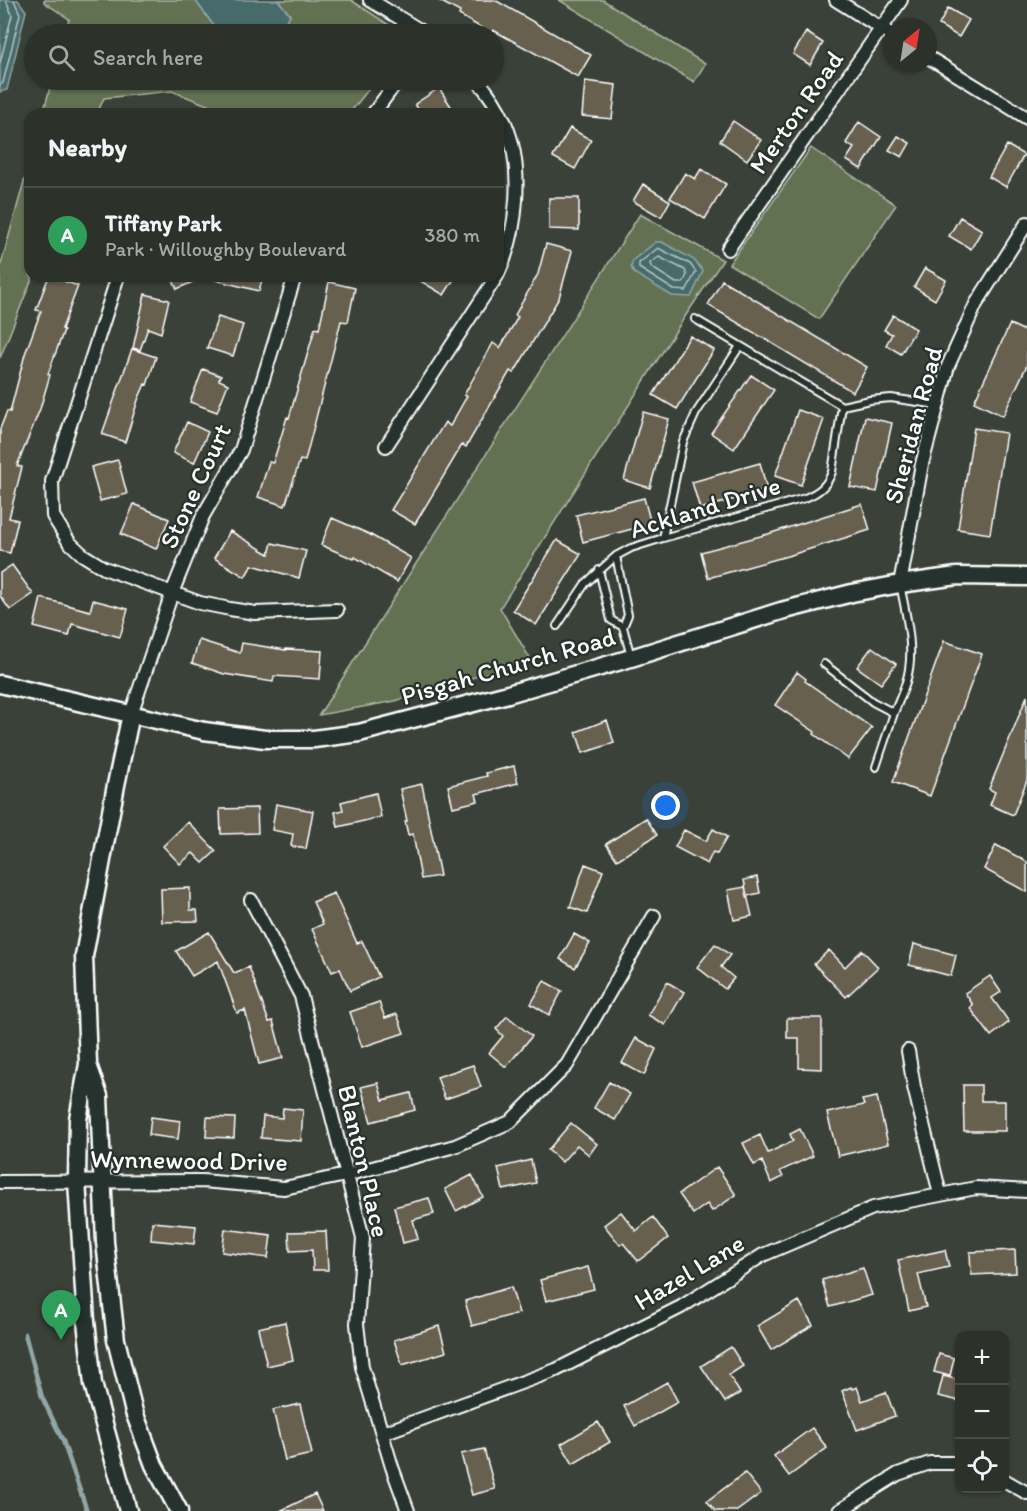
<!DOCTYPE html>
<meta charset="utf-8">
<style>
:root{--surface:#2c312a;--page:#383d36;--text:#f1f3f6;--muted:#a6a9a8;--line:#484c47;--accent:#90b9f0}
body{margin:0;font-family:Itim,sans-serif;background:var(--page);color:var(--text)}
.controls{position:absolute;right:18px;bottom:18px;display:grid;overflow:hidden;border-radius:12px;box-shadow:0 2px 4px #0004}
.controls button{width:54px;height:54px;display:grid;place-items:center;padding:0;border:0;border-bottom:2px solid var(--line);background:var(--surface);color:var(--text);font:30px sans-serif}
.compass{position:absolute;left:883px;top:18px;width:54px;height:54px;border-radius:50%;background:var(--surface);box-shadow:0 2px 4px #0004;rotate:30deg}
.you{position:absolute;left:666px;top:806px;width:21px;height:21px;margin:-15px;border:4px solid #fff;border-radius:50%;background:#1a73e8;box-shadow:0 0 0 9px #1a73e833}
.badge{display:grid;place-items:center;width:39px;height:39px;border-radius:50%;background:var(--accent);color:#fff;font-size:20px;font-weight:700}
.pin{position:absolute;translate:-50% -50px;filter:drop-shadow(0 2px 3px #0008)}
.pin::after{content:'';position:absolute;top:32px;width:21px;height:18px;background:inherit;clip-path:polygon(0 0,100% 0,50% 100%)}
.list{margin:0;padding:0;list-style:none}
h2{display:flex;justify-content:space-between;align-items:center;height:78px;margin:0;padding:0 24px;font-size:26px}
h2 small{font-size:20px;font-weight:400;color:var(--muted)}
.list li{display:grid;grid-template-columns:39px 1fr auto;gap:18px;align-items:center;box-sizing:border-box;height:96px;padding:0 24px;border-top:2px solid var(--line)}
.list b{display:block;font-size:22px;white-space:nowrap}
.list p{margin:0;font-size:20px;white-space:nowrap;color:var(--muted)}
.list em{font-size:20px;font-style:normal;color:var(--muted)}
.icon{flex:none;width:33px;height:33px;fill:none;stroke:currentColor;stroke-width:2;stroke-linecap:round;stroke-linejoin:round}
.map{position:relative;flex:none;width:1027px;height:1511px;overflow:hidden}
.search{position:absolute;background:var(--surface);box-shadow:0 2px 4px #0004;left:24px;top:24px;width:480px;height:66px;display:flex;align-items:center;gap:15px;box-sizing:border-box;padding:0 21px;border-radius:33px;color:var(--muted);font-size:22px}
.panel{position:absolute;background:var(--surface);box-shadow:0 2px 4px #0004;left:24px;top:108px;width:480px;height:174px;border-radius:18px}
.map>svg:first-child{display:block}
.green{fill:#637152;stroke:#b1b8a8;stroke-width:1.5}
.water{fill:#476b6b;stroke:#91a6a6;stroke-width:1.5}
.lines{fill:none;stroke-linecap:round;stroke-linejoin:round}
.shore{stroke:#b5c4c4;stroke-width:1.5}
.stream{stroke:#91a6a6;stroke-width:4.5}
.building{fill:#686150;stroke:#fff;stroke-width:1.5}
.lane-casing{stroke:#fff;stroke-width:10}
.street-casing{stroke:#fff;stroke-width:16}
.secondary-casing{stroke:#fff;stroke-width:21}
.lane{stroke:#26332d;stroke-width:6}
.street{stroke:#26332d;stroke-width:12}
.secondary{stroke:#26332d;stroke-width:16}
.labels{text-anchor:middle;stroke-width:4.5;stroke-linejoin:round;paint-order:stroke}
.street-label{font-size:26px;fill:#fff;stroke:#26332d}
</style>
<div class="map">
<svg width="1027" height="1511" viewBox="0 0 1027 1511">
<rect width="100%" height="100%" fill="#3a4138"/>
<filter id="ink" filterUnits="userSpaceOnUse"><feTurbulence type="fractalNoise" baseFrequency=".0167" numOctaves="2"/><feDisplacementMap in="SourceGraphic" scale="12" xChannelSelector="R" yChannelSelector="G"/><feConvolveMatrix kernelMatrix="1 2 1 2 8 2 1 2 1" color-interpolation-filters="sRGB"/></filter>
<g filter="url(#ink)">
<path class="green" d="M44,0H195L214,26L226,34H65L69,19L44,2Z
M278,0H351L403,34H277L290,15Z
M559,0H603L705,64L694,82Z
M52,80H376L349,114H230L172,91L104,98L97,114H43Z
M811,148L896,205L819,319L729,264Z
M30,160V276H33L0,358V268Z
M640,214L723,260L684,318L500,608L531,660L395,701L319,715Z"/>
<path class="water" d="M0,0H18L26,11L7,90L0,92Z
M195,0H278L290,15L277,34H226L214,26Z
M656,242H662L694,260L703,271L691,297L672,296L634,273L631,267L633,260Z"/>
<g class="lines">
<path class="shore" d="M0,63L12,15L6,0
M0,85L3,83L20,14L14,0
M658,248L690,264L696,272L686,291L674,290L639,268V263Z
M659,257L685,270L687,275L683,283H676L651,267L650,263Z"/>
<path class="stream" d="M25,1334L42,1397L63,1441L87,1511"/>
</g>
<path class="building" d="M438,0H495L591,55L578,77L493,30L492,34L459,15L460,12Z
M948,8L969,20L959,37L939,25Z
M806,32L823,43L810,65L793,54Z
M585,81L616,85L612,119L582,116Z
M439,88L456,114H421L415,104Z
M733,121L761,140L747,160L720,141Z
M859,122L881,137L861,169L846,160L854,148L846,143Z
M570,128L591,140L575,169L553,157Z
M898,136L910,143L902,157L889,150Z
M1007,145L1024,155L1006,187L989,177Z
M701,169L726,184L705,219L670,198L685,173L695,179Z
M643,184L670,201L661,217L633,201Z
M549,198H579V230L549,229Z
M960,217L982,230L971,249L949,236Z
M546,244L572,251L559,298L514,373L510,371L466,447L462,445L415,524L391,510L445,422L450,426L467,396L464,395L493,343L500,348L518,317L515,315L538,274Z
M925,268L946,280L935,300L914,287Z
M49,276L78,286L62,329L64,330L48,374L50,375L40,409L17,466L22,467L9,518L18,520L10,553L0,551V429L7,411L10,412L25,354L41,311L36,310Z
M171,276H206L177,289Z
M215,276H263L259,291L215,280Z
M412,276H456L444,295Z
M722,280L867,367L853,392L708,305Z
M329,282L355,288L348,322L341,321L305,461L300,460L285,506L258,497L269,462L273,463L287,417L289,418L315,328L319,329Z
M145,294L169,300L161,333L148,328L140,350L133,348Z
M893,315L916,329L901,354L886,345L892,334L884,330Z
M218,317L243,325L233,356L207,348Z
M1010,324L1027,332V365L1003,416L974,402Z
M690,336L714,350L677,409L653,395Z
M132,349L156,357L147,385L145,384L138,400L125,442L102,434Z
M203,369L221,376L219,380L228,384L217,412L190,402Z
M751,375L774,390L734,449L711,433Z
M798,410L824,419L801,485L775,476Z
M643,412L669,419L650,488L624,480Z
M865,417L892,423L877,492L850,487Z
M187,422L208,432L194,463L173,453Z
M974,428L1006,433L990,534L958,529Z
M118,460L127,494L100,501L91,467Z
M760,463L767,490L700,509L692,482Z
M644,498L651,524L583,542L576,515Z
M134,504L169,519L156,549L121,534Z
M862,504L870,530L791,555L708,578L701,552L768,534Z
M332,518L369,534L411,558L397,582L355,557L354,559L321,545Z
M230,531L269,554L272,543L306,551L299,578L252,565L245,577L214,558Z
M557,540L581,554L536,625L513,610Z
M12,565L33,594L10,610L0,596V573Z
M41,598L90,611L93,600L128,609L120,637L72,624L69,636L34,627Z
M199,640L240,653L242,643L286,650V649L322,651L320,679L274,676L273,682L224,674L192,663Z
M944,641L982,654L930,796L893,782Z
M872,647L896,664L881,684L857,667Z
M797,672L806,679L805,681L872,728L848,759L814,734L815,732L775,705Z
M1027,696V780L1013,815L990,805L995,792L989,789Z
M607,720L614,743L583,753L576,732Z
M514,766L518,783L476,794L478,801L453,807L448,786L487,776L486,773Z
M422,784L440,876L421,879L413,834L408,835L405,821H407L400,789Z
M376,793L381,817L338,827L335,812L343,810L341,802Z
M276,804L313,811L306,849L291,846L293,834L272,830Z
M257,808L258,833L221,834L220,809Z
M646,818L657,835L617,860L606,844Z
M188,822L216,851L203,863L193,853L180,864L163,846Z
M713,829L727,837L717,854L713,852L707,864L675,847L684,830L706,841Z
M996,845L1027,862V892L984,869Z
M585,864L603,871L587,913L570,907Z
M757,877L760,893L747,896L744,880Z
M745,887L752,916L734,920L728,890Z
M190,888V910H197L198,921L162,922L161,889Z
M334,893L357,943L362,941L379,977L350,991L340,969L332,972L312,929L323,924L313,902Z
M209,932L234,973L249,967L269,1022L273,1021L283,1058L259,1064L245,1010L237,1013L218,961L192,976L176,951Z
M574,934L590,943L575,968L560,959Z
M715,944L730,955L721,967L734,978L725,989L697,967Z
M914,944L956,955L951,976L909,965Z
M829,950L845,967L862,950L878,967L846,997L814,964Z
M990,976L1001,992L992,998L1009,1022L991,1036L970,1008L973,1005L965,993Z
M544,981L562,991L549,1015L531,1004Z
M667,982L684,992L665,1025L648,1015Z
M379,1002L385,1018L397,1014L404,1033L362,1047L350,1012Z
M507,1016L532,1036L506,1067L489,1053L503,1036L496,1029Z
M787,1018H822V1069L799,1068V1038H787Z
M636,1038L656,1049L644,1075L622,1063Z
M473,1065L481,1087L445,1099L437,1077Z
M609,1082L630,1094L615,1120L594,1108Z
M378,1083L383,1100L411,1093L415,1110L371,1122L361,1087Z
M963,1085H981V1101H1005V1131H964Z
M877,1097L888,1144L838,1156L827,1113L864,1105L862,1100Z
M283,1108L303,1110L301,1141L261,1138L263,1116L282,1118Z
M151,1117L180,1121L178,1139L149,1135Z
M207,1117L235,1118L234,1138L206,1137Z
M571,1123L597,1144L589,1155L577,1145L562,1162L548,1150Z
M800,1129L813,1156L780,1171L783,1177L771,1183L762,1161L754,1165L743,1143L760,1135L768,1153L793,1141L790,1134Z
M531,1160L536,1183L503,1190L498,1168Z
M717,1167L736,1195L712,1211L707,1204L693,1214L679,1194Z
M472,1175L483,1197L456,1211L445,1189Z
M429,1198L434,1214L413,1220L418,1239L403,1243L394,1207Z
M621,1212L636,1231L653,1217L668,1238L638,1261L623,1243L620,1245L604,1225Z
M152,1222L196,1226L194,1244L151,1240Z
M225,1229L271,1235L268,1258L222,1252Z
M326,1231L328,1270H313L312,1250L290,1251L289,1232Z
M945,1250L949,1267L918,1274L926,1307L909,1311L898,1260Z
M1015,1250L1016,1273L971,1275L970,1252Z
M588,1267L594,1289L546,1301L540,1280Z
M863,1268L872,1295L830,1307L822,1280Z
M511,1287L519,1313L472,1326L465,1301Z
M799,1301L813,1325L771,1350L757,1326Z
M285,1322L293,1360L267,1366L258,1328Z
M439,1326L446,1352L402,1365L394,1340Z
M731,1347L743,1366L729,1375L740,1393L725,1402L701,1366Z
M939,1354L954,1358L950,1376L934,1372Z
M943,1376L960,1380V1401L938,1396Z
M667,1382L678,1402L635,1426L624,1406Z
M851,1387L852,1389L857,1387L862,1401L886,1392L895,1416L857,1430L842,1391Z
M300,1404L312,1454L285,1460L273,1410Z
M598,1422L610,1442L573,1464L561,1444Z
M812,1428L827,1448L789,1476L774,1456Z
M484,1449L495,1489L472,1495L461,1454Z
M745,1473L761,1493L737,1511H715L707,1501Z
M315,1494L323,1511H280Z"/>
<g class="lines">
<defs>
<path id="lane" d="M695,319L842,406L870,400L891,398L938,405
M663,538L683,442L696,413L740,346
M616,556L628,615L623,627L631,657
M599,570L611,620L623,627
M557,626L585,584L616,556L631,548L663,538L805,498C819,492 827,486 832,472L842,406
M824,664L873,702L894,713C898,703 903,692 906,682C916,651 906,615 900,584
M876,767L894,713"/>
<path id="street" d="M370,0L426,34
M836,0L892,35
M928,57L1027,118
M477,80C488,92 498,107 505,123C524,166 518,232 498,274
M373,114L398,80
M728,249L901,0
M118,276L52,481L53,516L69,542L83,555L104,568L200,603L230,609L255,613L337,610
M386,446L497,276
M900,584L922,464L948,366L976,304L1027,223
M131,714L172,593L203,516L241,450L295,276
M251,900L301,996L363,1238L357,1324L362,1367L392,1467L408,1511
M908,1051L914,1087L940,1194
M0,1182L202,1181L284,1188L346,1175L455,1146L510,1122L567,1065L654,916
M383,1433L556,1370L681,1307L763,1255L873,1208L976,1188L1027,1191
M1004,1480L1027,1493
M839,1511L898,1474L930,1463H960"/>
<path id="secondary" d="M0,684L204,731L265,739H314L359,733L508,694L631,658L781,611L852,593L900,584L957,576L1027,577
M88,1065L99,1096L105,1242L116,1340L134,1412L154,1465L179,1511
M128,1511L93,1384L86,1321L77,1181L78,1119L88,1064L84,956L116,785L131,714"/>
</defs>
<use href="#lane" class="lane-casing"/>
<use href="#street" class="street-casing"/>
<use href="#secondary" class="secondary-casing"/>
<use href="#lane" class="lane"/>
<use href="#street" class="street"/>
<use href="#secondary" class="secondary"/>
</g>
</g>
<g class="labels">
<g class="street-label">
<text transform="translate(796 112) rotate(-55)" y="9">Merton Road</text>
<text transform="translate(913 425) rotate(-75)" y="9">Sheridan Road</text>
<text transform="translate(195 486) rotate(-65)" y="9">Stone Court</text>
<text transform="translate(705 507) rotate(-17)" y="9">Ackland Drive</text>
<text transform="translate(508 666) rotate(-16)" y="9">Pisgah Church Road</text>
<text transform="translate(189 1160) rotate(1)" y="9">Wynnewood Drive</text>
<text transform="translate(364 1161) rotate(77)" y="9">Blanton Place</text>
<text transform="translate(689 1272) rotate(-31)" y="9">Hazel Lane</text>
</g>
</g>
</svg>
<div class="controls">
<button>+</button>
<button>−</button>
<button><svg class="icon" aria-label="locate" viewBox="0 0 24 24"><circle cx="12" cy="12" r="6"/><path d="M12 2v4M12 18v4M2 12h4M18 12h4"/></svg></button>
</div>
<svg class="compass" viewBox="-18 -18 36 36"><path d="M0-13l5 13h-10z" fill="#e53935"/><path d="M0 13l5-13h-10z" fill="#a6a9a8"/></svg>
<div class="you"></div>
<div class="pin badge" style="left:61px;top:1340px;background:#2e9e5b">A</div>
<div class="search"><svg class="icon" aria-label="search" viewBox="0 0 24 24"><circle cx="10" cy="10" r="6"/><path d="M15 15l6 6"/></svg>Search here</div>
<section class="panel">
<h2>Nearby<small></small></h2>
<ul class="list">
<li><span class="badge" style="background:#2e9e5b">A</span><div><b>Tiffany Park</b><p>Park · Willoughby Boulevard</p></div><em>380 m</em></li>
</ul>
</section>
</div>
